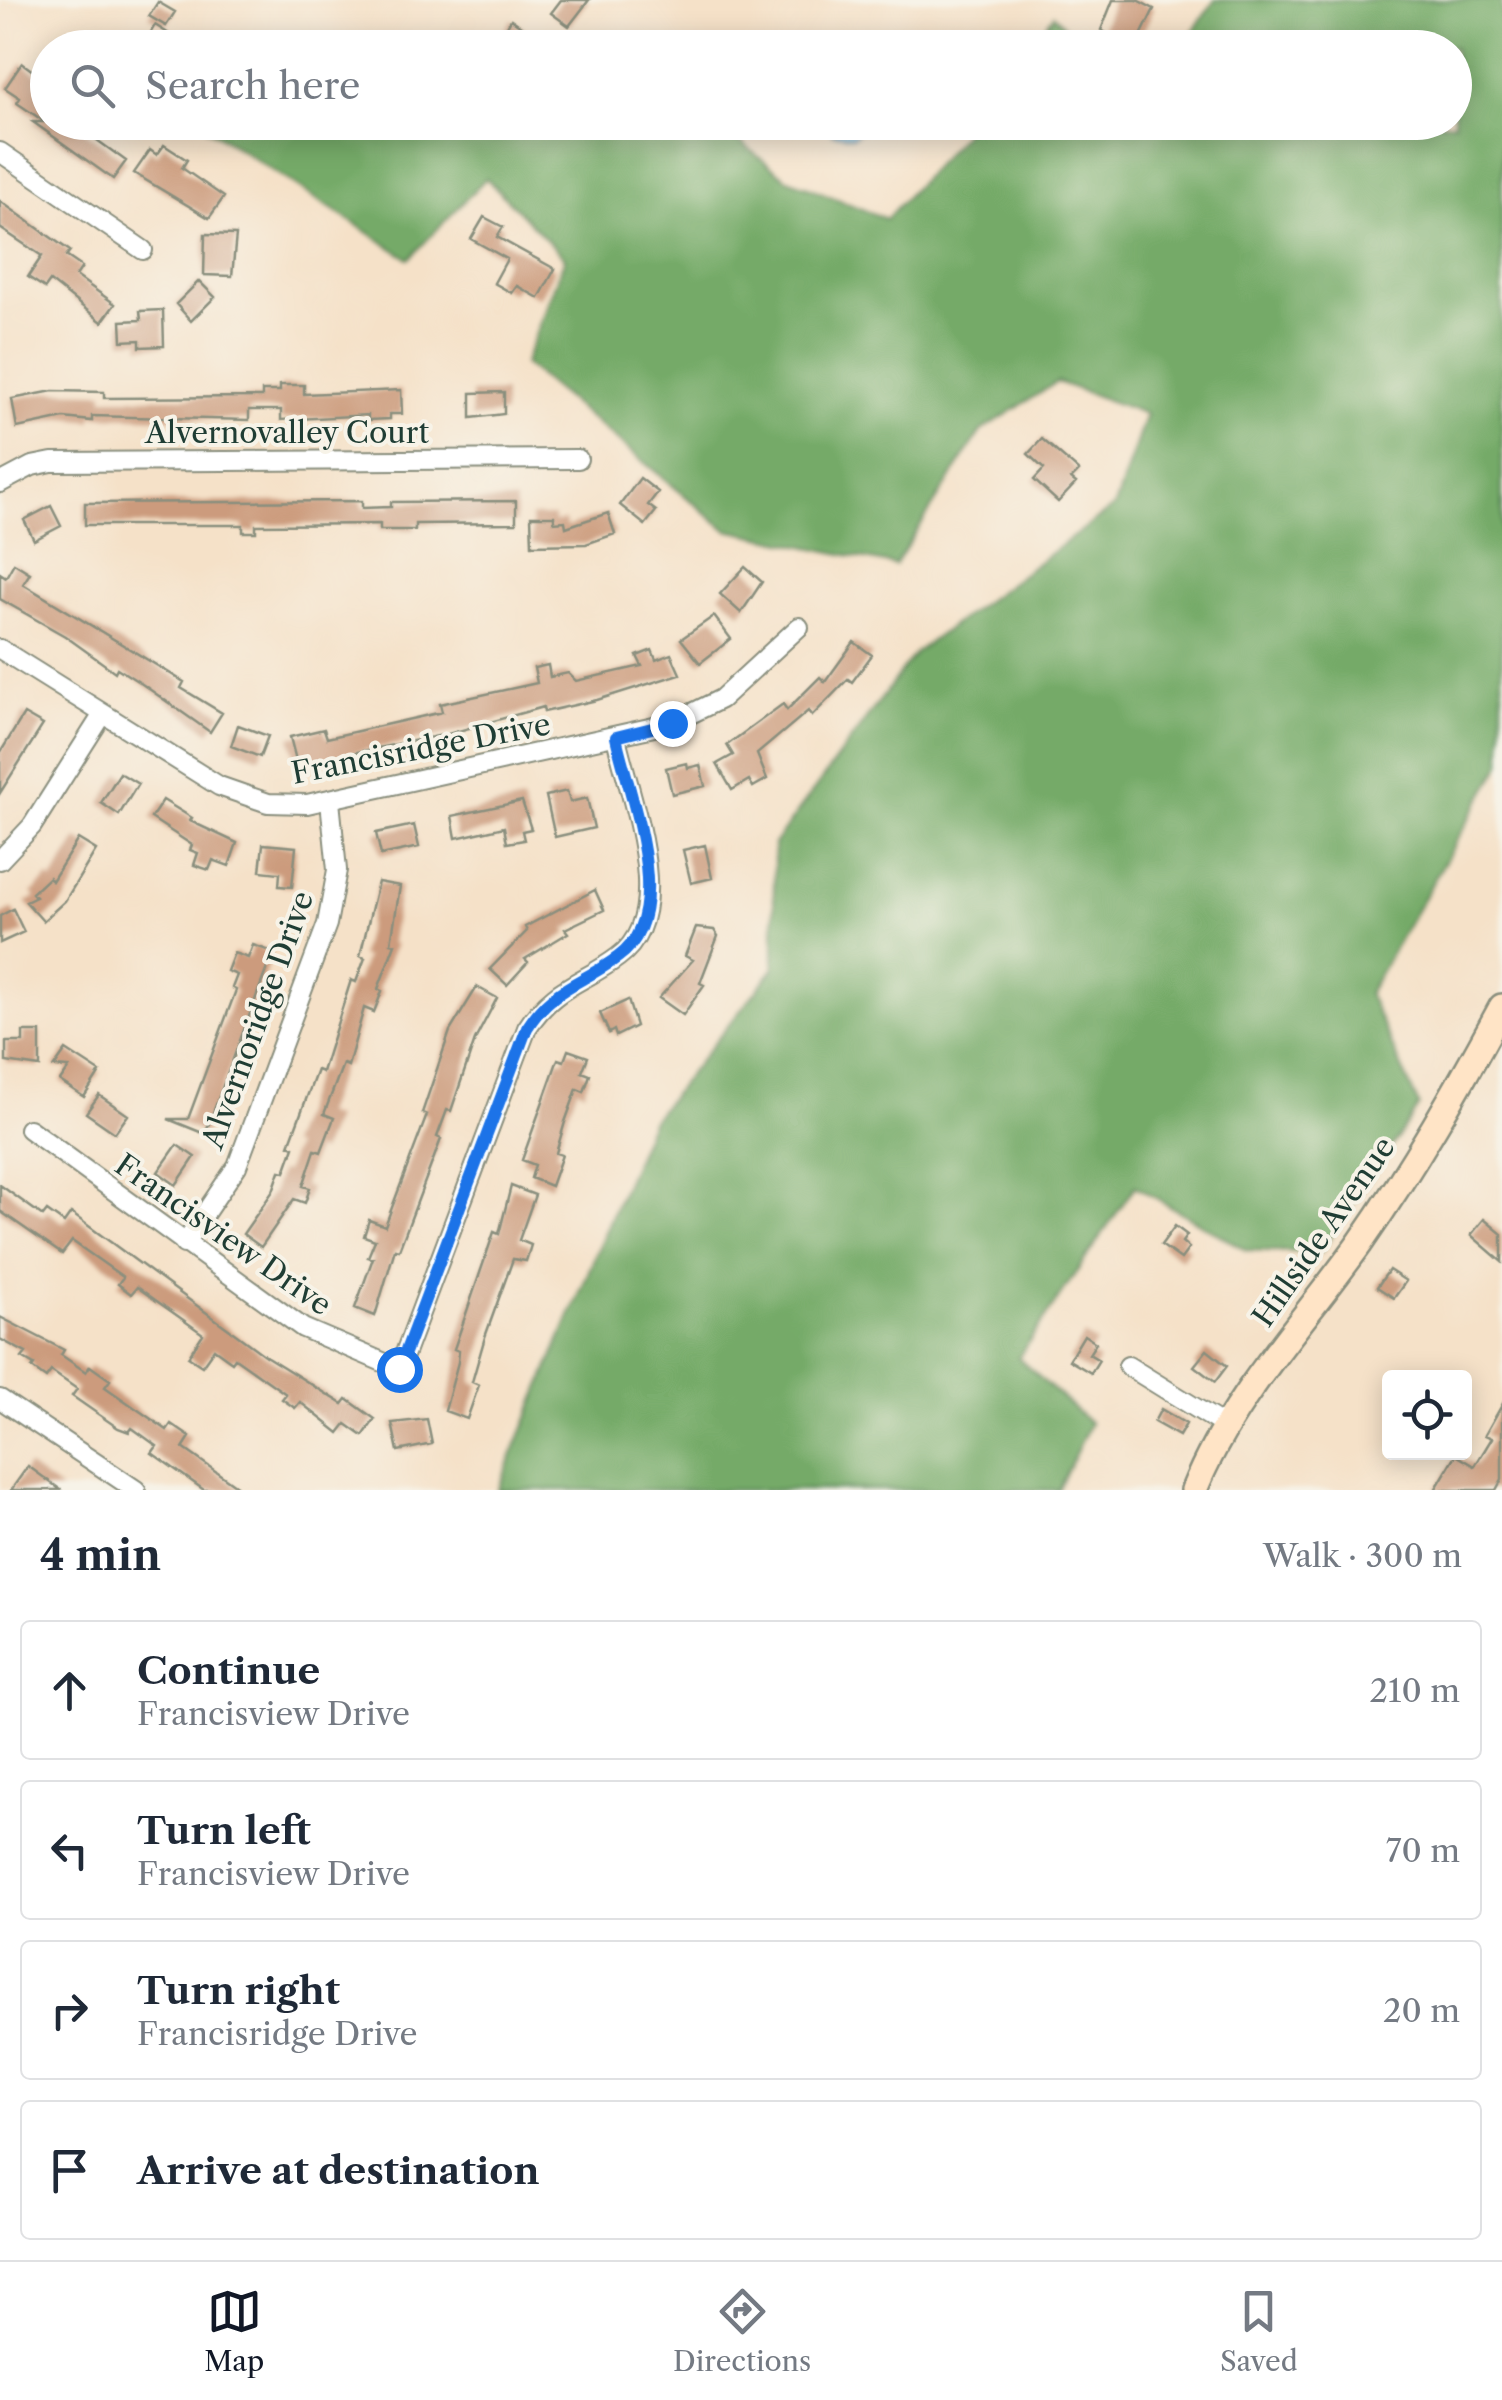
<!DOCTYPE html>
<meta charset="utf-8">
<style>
:root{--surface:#fff;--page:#f6f6f7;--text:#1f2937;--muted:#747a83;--line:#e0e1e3;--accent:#111827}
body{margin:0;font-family:"Libre Caslon Text",serif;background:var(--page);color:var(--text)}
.controls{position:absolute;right:30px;bottom:30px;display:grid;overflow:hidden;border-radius:10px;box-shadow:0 5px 25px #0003}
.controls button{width:90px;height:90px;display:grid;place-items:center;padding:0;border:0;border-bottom:2px solid var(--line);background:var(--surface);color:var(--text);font:50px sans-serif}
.stop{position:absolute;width:30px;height:30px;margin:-22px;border:8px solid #1a73e8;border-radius:50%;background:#fff}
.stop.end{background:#1a73e8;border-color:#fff;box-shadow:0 2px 10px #0008}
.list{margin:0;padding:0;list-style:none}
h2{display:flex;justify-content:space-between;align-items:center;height:130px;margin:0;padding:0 40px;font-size:42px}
h2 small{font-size:32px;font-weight:400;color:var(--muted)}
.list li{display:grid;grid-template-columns:65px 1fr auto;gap:30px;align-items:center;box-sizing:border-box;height:140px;margin:0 20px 20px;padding:0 20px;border:2px solid var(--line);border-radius:10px}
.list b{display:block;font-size:38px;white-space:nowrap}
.list p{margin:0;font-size:32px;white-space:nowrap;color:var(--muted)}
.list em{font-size:32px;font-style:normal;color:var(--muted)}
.icon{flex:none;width:55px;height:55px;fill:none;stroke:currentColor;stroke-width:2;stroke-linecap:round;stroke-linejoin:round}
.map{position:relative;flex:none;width:1502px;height:1490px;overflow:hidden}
.search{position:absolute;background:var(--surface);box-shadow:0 5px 25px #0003;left:30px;right:30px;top:30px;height:110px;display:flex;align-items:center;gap:25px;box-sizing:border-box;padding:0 35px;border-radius:55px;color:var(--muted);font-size:38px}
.sheet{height:770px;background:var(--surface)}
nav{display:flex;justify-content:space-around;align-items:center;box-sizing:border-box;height:140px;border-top:2px solid var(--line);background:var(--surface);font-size:28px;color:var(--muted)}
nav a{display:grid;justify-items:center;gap:5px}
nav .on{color:var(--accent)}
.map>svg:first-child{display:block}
.forest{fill:#75aa67;stroke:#4a744e;stroke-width:2.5}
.water{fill:#72bbea;stroke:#487c8f;stroke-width:2.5}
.building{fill:#cc9b7d}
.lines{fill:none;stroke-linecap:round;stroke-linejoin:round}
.street-casing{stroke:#8a8f7e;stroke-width:22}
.secondary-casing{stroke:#8a8f7e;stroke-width:30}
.street{stroke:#fff;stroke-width:18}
.secondary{stroke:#ffe4c6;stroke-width:25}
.route{stroke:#1a73e8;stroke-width:12}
.labels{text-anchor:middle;stroke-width:8;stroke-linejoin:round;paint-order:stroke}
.street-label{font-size:30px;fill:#1f3d34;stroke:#f7f3e8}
</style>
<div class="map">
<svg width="1502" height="1490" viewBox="0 0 1502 1490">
<rect width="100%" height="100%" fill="#f7f3e8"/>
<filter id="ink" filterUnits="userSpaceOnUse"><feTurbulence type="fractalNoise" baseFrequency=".01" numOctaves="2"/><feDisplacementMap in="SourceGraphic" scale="20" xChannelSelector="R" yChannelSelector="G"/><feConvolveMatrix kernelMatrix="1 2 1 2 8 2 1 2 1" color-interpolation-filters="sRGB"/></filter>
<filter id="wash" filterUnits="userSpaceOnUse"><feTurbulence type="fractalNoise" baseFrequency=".0048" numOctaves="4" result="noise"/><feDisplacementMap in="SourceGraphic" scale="40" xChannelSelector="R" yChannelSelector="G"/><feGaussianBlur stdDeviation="2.25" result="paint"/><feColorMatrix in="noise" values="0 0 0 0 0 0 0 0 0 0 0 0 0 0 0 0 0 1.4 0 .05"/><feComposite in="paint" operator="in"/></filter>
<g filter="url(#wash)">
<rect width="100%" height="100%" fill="#f5e1c8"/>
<path class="forest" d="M1215,0H1502V763L1368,993L1419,1106L1320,1253L1246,1250L1135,1186L1018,1358L1090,1423L1058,1490H498L651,1121L774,969V844L915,653L1115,506L1146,414L1057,382L981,431L895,565L727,530L524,364L565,258L486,178L409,259L199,123L514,122L535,131L542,122L716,123L786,178L886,219L973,123L1454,122V48L1182,47Z
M1054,15L1083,47H1030Z"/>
<path class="water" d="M868,123L853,137L832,133L837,124Z"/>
<g id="blocks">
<path class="building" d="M561,0H589L569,26L551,13Z
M1113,0H1137L1154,9L1135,48L1101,30Z
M158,2L175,12L166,26L149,16Z
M511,19L528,31L516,48L499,41Z
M155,25L177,39L172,48H142Z
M48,59V122H72L126,161L113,179L33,122H45L17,103L20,98L5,88L22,63L37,74Z
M164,145L187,160L182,168L224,197L209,218L134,173L150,150L157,155Z
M0,201L70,251L66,256L82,267L76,276L115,304L102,322L50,281L45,288L28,277L42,256L0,228Z
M484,217L503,227L497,237L555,269L539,298L517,286L512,293L494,283L507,259L471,239Z
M205,234L236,235L232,276L204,275Z
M199,281L215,297L191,321L176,304Z
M163,310L164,346L140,347V340L122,341L121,321L141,320L140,311Z
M280,385H304V394L401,390L402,414H390V419L368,420V415L281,420V410H249V420L92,416V421L64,418L17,428L12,399L53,391L104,392V398L262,397V391H280Z
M504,392V414L471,418V393Z
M1042,439L1079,471L1071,479L1076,483L1058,502L1034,480L1044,469L1028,454Z
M640,478L658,492L648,505L656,511L645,525L620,505Z
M362,501V508L391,507V502L516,501V523L415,524V530H380V524L256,525V532H243V525H85V503Z
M51,506L61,526L34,540L24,520Z
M608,513L615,534L586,544L532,545L531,516H554V522L565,521L566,527Z
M14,563L30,573L23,584L184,682L181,688L222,713L210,732L142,684L117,668L115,672L65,636L0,599V573L6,577Z
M745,567L762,582L741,613L720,594Z
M714,616L731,639L700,663L681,639Z
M854,642L872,655L852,682L848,679L812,716L808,711L757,754L767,779L753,787L749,780L732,790L717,764L733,755L727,745L783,704L787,710L820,677L825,682Z
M652,650L656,660L671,654L680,674L597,700L544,712L543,707L448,734L297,764L290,737L324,729L327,738L442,712L440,704L537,683L534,668L548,665L550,677L568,673L576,681L642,666L637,656Z
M24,714L43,725L0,793V753Z
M238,725L268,736L260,757L231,746Z
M687,763L688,768L700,765L705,786L672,794L666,768Z
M120,773L138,784L119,815L101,803Z
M567,791L570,802L587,798L594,828L555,837L546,796Z
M163,800L192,818L190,821L237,843L229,866L213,860L209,870L194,865L198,853L190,850L192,845L151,818Z
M522,801L531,829L522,831L524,840L507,843L504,827L456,838L452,816Z
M414,825L419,847L381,855L376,833Z
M78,839L96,850L65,901L43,921L26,902L36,897L32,893L49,877L52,881Z
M263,844L296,847L292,887L279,886L280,873L260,871Z
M705,845L712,878L691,883L683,850Z
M378,882L400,886L391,943L395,944L378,989L382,991L374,1012L364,1008L348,1066L343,1064L324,1114L334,1118L321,1152L315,1150L303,1186L310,1188L305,1203L294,1199L261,1247L243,1234L273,1191L280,1171L285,1172L294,1147L289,1145L317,1070L322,1072L351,980L356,982L365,958L360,956Z
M595,890L604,910L565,929L568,933L525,959L528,962L507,985L490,969L527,931L525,927Z
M13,909L24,932L0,943V916Z
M696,928L714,930L718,936L700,983L704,985L683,1015L659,998L693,960L685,956Z
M253,945L273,952L205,1134L168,1119H188L236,990L232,988L237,975L227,971L234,953L248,958Z
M477,987L497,998L475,1040L451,1111L447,1110L437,1137L441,1139L399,1250L395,1249L375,1316L355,1308L373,1258L368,1257L375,1240L364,1236L369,1220L385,1226L427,1115L422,1113L450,1031Z
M628,1000L636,1026L616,1036L614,1030L609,1033L600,1013Z
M23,1032H40V1067L6,1062V1042H23Z
M66,1050L100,1072L84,1097L60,1081L69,1068L54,1067Z
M568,1050L588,1057L582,1072L590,1075L584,1092L577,1089L565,1122L556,1153L562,1155L551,1186L531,1178L535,1165L522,1160L558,1059L564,1061Z
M99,1095L128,1115L115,1133L86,1113Z
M177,1145L195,1157L176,1185L158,1172Z
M0,1185L43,1216L47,1211L64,1223L71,1213L264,1355L343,1404L347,1399L375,1419L363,1436L346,1424L339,1433L300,1402L295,1408L282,1399L286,1394L235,1358L232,1362L214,1349L202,1366L188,1357L203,1334L137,1287L131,1294L118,1284L123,1277L72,1241L62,1254L0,1211Z
M511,1186L535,1195L519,1240L531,1245L526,1261L513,1259L485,1337L472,1382L479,1385L467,1419L445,1411L458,1362L459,1351L454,1349L494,1232L499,1234Z
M1484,1219L1502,1234V1262L1471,1235Z
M1175,1226L1187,1235L1182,1242L1189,1248L1181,1259L1161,1245Z
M1389,1270L1406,1281L1394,1298L1377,1287Z
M0,1317L64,1350L61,1355L86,1372L90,1366L110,1380L105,1387L167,1430L171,1424L190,1437L183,1448L242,1490H204L152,1453L157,1446L132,1428L129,1432L118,1428L72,1396L77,1389L51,1371L46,1378L32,1368L34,1365L22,1358L26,1353L0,1339Z
M1084,1335L1096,1343L1089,1354L1099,1360L1091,1373L1069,1360Z
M1207,1350L1227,1366L1215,1382L1194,1366Z
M1502,1405V1479L1496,1490H1435L1456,1455L1475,1466L1492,1438L1485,1435Z
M1161,1409L1186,1424L1179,1436L1154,1422Z
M427,1419L432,1444L398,1451L392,1423Z
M28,1466L61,1490H11Z"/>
</g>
</g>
<g filter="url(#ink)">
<use href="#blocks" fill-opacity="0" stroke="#8a8f7e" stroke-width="2.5"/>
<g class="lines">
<defs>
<path id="street" d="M0,152L143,250
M0,483L32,466L52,462L578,459
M0,649L219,786L268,803L307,804L672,723L721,699L799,627
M0,860L32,826L103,714
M29,1129L303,1328L399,1369L527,1028C554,986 582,984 618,957C678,914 629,797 616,737
M184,1244L237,1166L327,924L337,870L330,801
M1128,1366L1225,1426
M0,1399L136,1490"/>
<path id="secondary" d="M1194,1490C1231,1398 1303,1323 1360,1243C1413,1167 1458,1088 1502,1007"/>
</defs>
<use href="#street" class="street-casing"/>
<use href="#secondary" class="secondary-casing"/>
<use href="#street" class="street"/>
<use href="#secondary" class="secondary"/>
</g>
</g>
<g class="lines" filter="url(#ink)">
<path class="route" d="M399,1369L527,1028C553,986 582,984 618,957C678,914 629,797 616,737L672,723"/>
</g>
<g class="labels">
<g class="street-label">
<text x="287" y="443">Alvernovalley Court</text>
<text transform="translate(421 749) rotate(-11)" y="10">Francisridge Drive</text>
<text transform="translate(258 1020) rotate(-70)" y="10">Alvernoridge Drive</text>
<text transform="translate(1324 1232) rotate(-55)" y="10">Hillside Avenue</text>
<text transform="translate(223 1235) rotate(35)" y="10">Francisview Drive</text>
</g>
</g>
</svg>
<div class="controls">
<button><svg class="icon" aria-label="locate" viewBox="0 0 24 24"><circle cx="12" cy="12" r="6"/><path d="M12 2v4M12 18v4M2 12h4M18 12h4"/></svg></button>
</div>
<div class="stop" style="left:399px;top:1369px"></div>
<div class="stop end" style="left:672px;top:723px"></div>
<div class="search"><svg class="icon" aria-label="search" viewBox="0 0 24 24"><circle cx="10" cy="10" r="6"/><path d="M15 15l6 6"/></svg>Search here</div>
</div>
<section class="sheet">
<h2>4 min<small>Walk · 300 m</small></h2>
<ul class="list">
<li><svg class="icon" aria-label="ahead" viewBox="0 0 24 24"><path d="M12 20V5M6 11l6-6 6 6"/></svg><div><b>Continue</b><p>Francisview Drive</p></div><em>210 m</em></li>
<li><svg class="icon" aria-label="left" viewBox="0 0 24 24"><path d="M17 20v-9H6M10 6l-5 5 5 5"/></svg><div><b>Turn left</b><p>Francisview Drive</p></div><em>70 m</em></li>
<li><svg class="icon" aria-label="right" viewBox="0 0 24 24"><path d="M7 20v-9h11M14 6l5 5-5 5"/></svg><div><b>Turn right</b><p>Francisridge Drive</p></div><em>20 m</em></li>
<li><svg class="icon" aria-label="arrive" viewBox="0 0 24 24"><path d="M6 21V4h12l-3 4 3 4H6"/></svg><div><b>Arrive at destination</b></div></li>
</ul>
</section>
<nav>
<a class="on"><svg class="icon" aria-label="map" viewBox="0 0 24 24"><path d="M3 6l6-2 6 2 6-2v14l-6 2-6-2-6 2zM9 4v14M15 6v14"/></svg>Map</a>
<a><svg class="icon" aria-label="directions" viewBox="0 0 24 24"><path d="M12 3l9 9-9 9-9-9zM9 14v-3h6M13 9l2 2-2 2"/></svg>Directions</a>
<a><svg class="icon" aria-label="saved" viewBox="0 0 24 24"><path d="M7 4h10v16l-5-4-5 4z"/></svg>Saved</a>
</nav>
